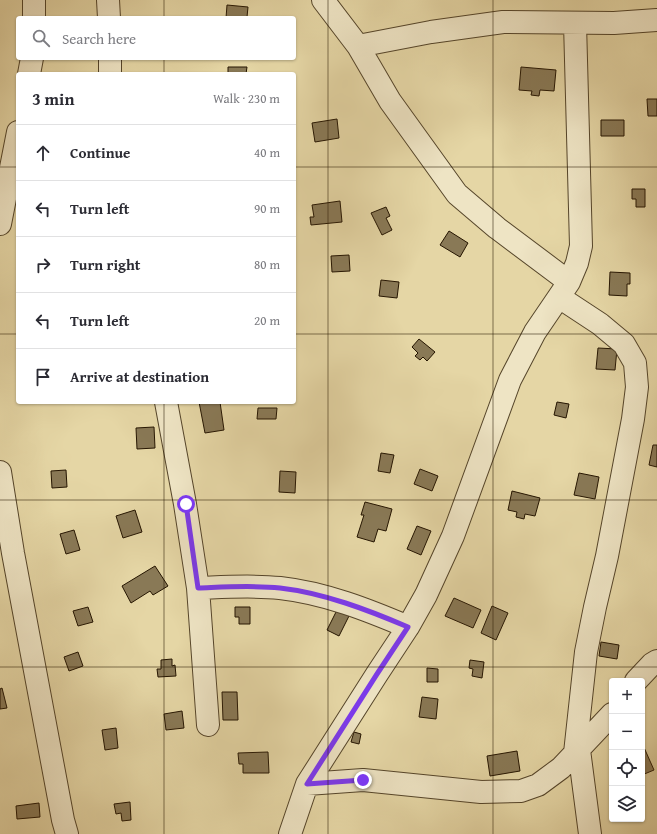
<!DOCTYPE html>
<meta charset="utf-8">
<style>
:root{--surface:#fff;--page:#f2f2f3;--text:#2b2b33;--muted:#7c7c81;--line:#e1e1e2}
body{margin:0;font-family:"Gentium Book Plus",serif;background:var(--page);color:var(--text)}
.controls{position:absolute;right:12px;bottom:12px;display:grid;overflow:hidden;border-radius:4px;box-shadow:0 1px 3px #0004}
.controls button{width:36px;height:36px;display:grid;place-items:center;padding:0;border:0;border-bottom:1px solid var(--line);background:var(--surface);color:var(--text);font:20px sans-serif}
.stop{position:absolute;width:12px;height:12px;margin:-9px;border:3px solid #7c3aed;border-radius:50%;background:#fff}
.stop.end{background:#7c3aed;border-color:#fff;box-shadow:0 1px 4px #0008}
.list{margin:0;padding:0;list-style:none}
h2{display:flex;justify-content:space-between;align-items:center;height:52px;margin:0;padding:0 16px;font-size:17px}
h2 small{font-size:13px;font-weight:400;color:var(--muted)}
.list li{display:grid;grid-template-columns:26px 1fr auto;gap:12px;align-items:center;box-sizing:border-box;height:56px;padding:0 16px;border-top:1px solid var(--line)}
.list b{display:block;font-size:15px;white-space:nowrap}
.list em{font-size:13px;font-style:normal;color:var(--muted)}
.icon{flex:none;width:22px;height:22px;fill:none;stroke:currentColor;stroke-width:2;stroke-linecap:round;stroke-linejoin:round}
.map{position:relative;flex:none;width:657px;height:834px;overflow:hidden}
.search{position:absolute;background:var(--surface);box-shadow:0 1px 3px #0004;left:16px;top:16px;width:280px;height:44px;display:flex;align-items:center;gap:10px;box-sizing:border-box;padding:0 14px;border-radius:4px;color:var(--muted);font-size:15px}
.panel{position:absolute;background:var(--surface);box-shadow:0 1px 3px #0004;left:16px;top:72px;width:280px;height:332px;border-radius:4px}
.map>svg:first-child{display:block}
.building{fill:#897956;stroke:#251501}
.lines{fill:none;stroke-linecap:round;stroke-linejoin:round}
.minor-casing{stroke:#55452a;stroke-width:24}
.minor{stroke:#eee4c4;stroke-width:22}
.route{stroke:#7c3aed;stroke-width:5}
.grid{fill:none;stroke:#251501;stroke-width:1;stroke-opacity:0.55}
</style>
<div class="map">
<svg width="657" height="834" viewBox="0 0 657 834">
<rect width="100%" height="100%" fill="#e5d6a5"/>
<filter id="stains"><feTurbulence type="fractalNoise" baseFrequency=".005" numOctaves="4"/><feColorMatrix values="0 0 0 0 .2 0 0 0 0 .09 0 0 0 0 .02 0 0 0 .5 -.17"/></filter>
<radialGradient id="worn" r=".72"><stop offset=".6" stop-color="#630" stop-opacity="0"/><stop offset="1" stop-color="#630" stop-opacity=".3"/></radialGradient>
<path class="building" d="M227,5L248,7L247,17L226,18Z
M228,67H247L246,74H228Z
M521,67L556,70L554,91L540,90L539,96L531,95L532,91L519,90Z
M647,99H657V116H648Z
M337,119L339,138L315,142L312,123Z
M601,120H624V136H601Z
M632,189H645V207H636V199H632Z
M340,201L342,222L311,225L310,217H314L312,205Z
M386,207L390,216L386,218L392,230L382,235L371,213Z
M449,231L468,243L460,257L440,245Z
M349,255L350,271L332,272L331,256Z
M610,272L630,273V284H627V296L609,295Z
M381,280L399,282L397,298L379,296Z
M419,339L435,352L427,361L423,357L420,360L415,356L418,353L412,347Z
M598,348L617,349L615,370L596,369Z
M199,402H220L224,430L205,433Z
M557,402L569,404L566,418L554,415Z
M258,408H277L276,419H257Z
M154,427L155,448L137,449L136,428Z
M653,445H657V467L649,465Z
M381,453L394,455L390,473L378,471Z
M420,469L438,476L432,491L414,484Z
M66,470L67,487L52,488L51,471Z
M280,471L296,472L295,493L279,492Z
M579,473L599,477L595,499L574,495Z
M512,491L540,498L535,516L525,514L524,519L516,517L517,512L508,510Z
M365,502L392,509L386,531L378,529L374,542L357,537L364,515H361Z
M135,510L142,532L123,538L116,516Z
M417,526L431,531L421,555L407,549Z
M74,530L80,550L66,554L60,534Z
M155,566L168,586L153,595L150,591L131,603L122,586Z
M454,598L481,610L473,628L445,616Z
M339,606L351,612L339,636L327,630Z
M492,606L508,613L496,640L481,633Z
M88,607L93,622L78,626L73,611Z
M235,607H250V624H239V617H235Z
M601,642L619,645L617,659L599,656Z
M78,652L83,666L69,671L64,657Z
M172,659V666L175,665L176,676L158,677L157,669H161V660Z
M470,660L484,662L482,678L472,676L473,669L469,668Z
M427,668L438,669V682H427Z
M2,688L7,708L0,709V689Z
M222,692H237L238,720H223Z
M422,697L438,699L436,719L419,717Z
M182,711L184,728L166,730L164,714Z
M116,728L118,748L105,750L102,730Z
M354,732L361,734L359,744L351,742Z
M642,743L654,770L642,775Z
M517,751L520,771L490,776L487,756Z
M268,752L269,773H243V764H239L238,753Z
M130,802L131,820L122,821L121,813L116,814L114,804Z
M39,803L40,817L17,819L16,806Z"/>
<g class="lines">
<defs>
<path id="minor" d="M34,0V18
M108,0L109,18
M323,0L358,46L390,101L457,194L497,228L569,282
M358,46L431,32L503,22L614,23L657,20
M110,58V74
M29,74L32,58
M0,224L18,132
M559,297L600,324L624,344L635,363L637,387L633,419L607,556L595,607L586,652L575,753
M166,402L185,504L198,588L208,725
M0,472L13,553L63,820L67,834
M198,588C225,587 253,585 280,588C325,593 368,610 408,627
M636,681L652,664L657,661
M579,750L590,834
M307,784L363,780L481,792L521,791L538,785L561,768L612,714
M290,834L307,784L377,674L408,627L426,595L453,536L510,380L535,332L569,282L577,263L581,246L575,23"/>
</defs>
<use href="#minor" class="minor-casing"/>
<use href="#minor" class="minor"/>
</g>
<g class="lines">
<path class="route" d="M186,504L198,588C225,587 253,585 280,588C324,593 368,610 408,627L377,674L307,784L363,780"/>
</g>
<path class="grid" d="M164,0V18M328,0V834M493,0V834M164,58V74M0,167H18M294,167H657M0,334H18M294,334H657M164,402V834M0,500H657M0,667H657"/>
<rect width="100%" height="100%" filter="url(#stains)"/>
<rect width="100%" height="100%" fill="url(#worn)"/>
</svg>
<div class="controls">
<button>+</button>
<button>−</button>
<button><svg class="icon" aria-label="locate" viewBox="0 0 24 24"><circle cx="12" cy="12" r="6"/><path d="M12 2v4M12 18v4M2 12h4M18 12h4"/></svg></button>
<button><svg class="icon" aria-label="layers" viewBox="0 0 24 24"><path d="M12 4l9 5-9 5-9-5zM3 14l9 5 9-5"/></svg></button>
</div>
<div class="stop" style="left:186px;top:504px"></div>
<div class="stop end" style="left:363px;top:780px"></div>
<div class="search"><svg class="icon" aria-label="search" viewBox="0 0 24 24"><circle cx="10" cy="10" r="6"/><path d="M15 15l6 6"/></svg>Search here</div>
<section class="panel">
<h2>3 min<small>Walk · 230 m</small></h2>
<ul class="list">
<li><svg class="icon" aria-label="ahead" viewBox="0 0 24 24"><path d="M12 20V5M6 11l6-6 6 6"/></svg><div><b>Continue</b></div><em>40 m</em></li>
<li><svg class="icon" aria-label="left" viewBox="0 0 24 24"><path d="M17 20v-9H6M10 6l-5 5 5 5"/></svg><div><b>Turn left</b></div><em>90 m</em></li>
<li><svg class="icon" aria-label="right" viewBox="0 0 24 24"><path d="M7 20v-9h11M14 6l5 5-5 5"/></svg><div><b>Turn right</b></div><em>80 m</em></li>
<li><svg class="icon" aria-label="left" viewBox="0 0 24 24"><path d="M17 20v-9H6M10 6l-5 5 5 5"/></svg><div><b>Turn left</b></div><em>20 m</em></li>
<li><svg class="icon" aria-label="arrive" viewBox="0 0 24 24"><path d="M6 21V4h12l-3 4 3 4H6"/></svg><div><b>Arrive at destination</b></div></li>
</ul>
</section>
</div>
